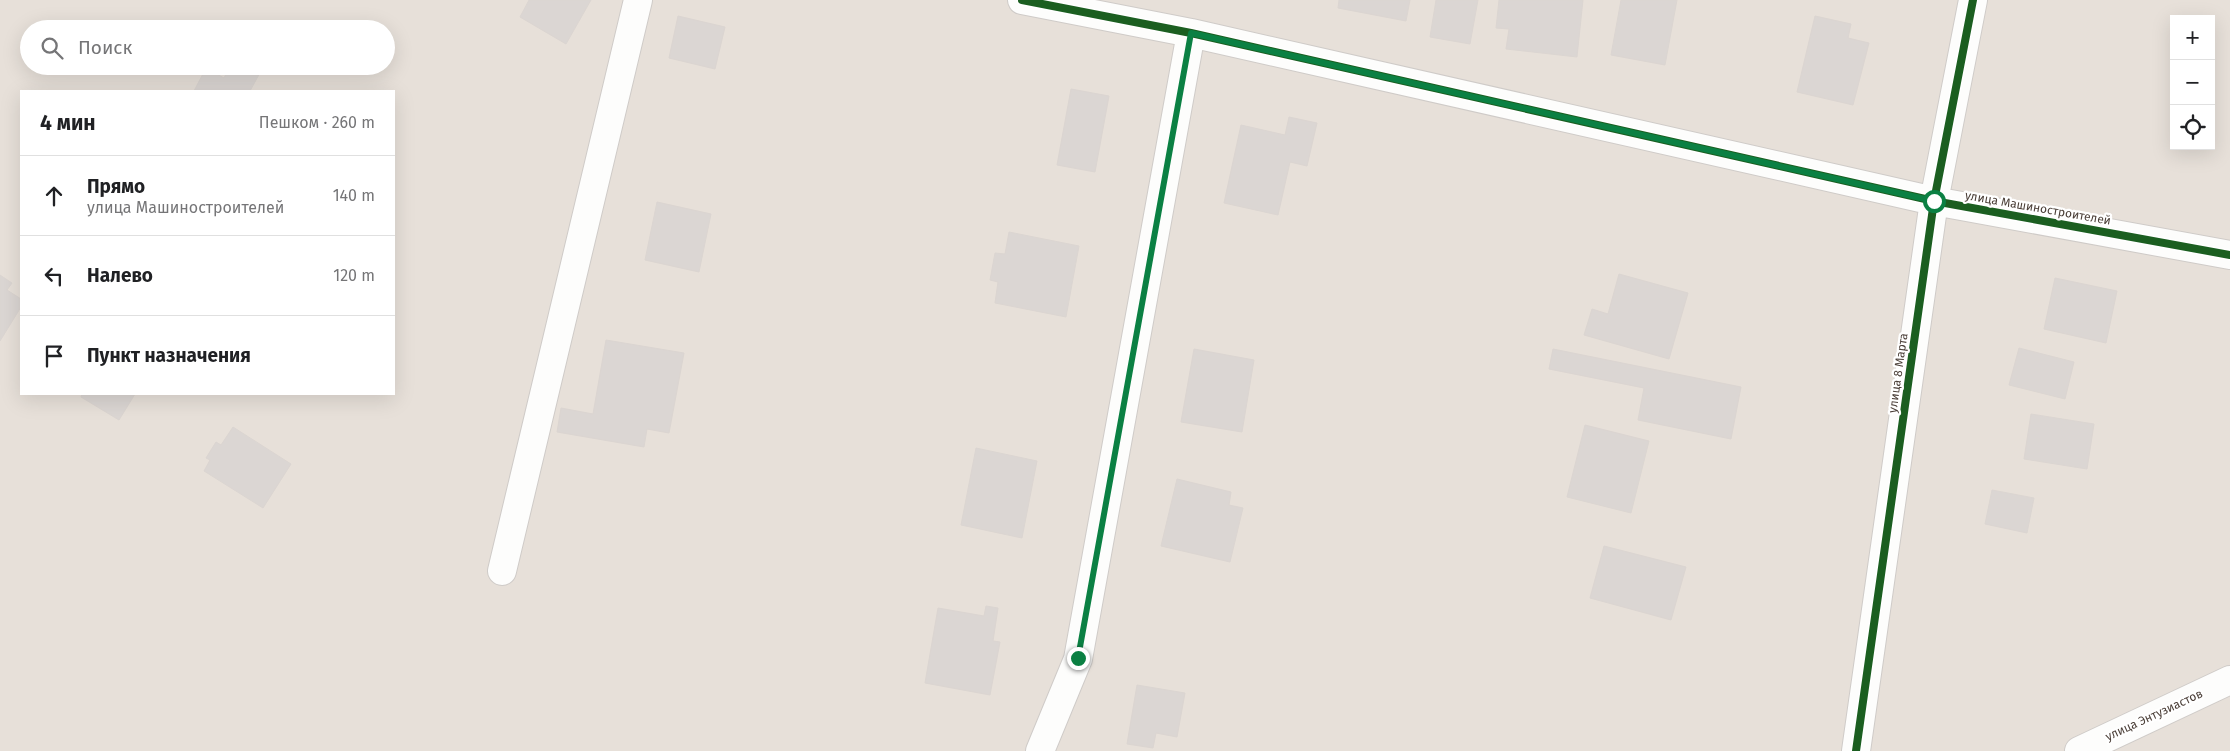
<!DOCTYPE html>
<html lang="ru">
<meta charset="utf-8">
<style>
:root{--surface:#fff;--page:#f2f2f2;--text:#202124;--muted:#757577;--line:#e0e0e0}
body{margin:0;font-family:"Fira Sans",sans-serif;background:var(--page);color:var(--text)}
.controls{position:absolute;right:15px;top:15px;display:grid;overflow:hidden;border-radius:0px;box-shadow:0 5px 20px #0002}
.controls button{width:45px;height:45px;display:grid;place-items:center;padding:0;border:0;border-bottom:1px solid var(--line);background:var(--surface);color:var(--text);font:25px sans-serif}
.stop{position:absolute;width:15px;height:15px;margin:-11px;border:4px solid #0b8043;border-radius:50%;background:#fff}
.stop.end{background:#0b8043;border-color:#fff;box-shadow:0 1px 5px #0008}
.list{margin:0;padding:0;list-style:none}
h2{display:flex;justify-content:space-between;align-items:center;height:65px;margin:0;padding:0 20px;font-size:21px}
h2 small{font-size:16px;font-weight:400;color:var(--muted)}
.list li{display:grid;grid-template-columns:32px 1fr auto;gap:15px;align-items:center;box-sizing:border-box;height:80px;padding:0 20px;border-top:1px solid var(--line)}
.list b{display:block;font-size:19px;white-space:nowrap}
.list p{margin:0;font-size:16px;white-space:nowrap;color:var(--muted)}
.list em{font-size:16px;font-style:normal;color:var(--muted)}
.icon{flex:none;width:28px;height:28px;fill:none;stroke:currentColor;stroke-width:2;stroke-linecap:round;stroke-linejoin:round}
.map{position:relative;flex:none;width:2230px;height:751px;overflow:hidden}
.search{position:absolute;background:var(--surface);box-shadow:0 5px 20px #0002;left:20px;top:20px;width:375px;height:55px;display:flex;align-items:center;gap:12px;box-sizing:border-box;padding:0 18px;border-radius:28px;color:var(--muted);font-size:19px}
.panel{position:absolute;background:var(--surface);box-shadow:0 5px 20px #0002;left:20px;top:90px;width:375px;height:305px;border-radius:0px}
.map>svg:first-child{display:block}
.residential{fill:#e7e0d9;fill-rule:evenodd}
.building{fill:#dbd6d3;stroke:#dbd5d1}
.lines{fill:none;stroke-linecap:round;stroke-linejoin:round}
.minor-casing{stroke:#cfcbc8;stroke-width:30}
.minor{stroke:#fdfdfc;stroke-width:28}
.cycleway-casing{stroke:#fff;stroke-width:11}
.cycleway{stroke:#1b5e20;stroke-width:8}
.route{stroke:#0b8043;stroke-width:6}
.labels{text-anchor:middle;stroke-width:4.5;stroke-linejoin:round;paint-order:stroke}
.street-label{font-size:12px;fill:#4a3e37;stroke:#fff}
</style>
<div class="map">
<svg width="2230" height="751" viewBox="0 0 2230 751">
<rect width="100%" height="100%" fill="#f2efec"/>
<path class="residential" d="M0,0H2230V751H0ZM2174,19H2211V146H2174ZM29,29H386V66H29ZM21,91H394V394H21Z"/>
<path class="building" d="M529,0H591L566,44L520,17Z
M1339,0H1410L1406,21L1338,8Z
M1436,0H1478L1470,44L1430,37Z
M1499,0H1583L1577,57L1506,49L1509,29L1496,28Z
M1621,0H1677L1665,65L1611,55Z
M678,16L725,27L715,69L669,58Z
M1815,16L1851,24L1848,38L1869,43L1853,105L1797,92Z
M230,66H256L262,69L250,91H194L206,68L224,78Z
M1071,89L1109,96L1095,172L1057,165Z
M1289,117L1317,123L1307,166L1290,162L1278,215L1224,203L1241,125L1285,135Z
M657,202L711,214L699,272L645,260Z
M1009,232L1079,246L1066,317L995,303L998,282L990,280L995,253L1005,254Z
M1619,274L1688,293L1669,359L1584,335L1592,309L1608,314Z
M0,275L12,283L7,290L21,299V307L0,341Z
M2055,278L2117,291L2106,343L2044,329Z
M606,340L684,353L669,433L647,429L644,447L557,432L561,408L593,414Z
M2019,348L2074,362L2065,399L2009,385Z
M1194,349L1254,360L1242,432L1181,422Z
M1553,349L1741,387L1731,439L1638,420L1644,388L1549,369Z
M82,394H135L119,420L81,397Z
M2031,414L2094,424L2087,469L2024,459Z
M1585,425L1649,441L1631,513L1567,497Z
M233,427L291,464L263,508L204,471L210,460L206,458L216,442L221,445Z
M976,448L1037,461L1022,538L961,525Z
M1177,479L1231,492L1229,505L1243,508L1230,562L1161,546Z
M1992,490L2034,498L2027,533L1985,524Z
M1604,546L1686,567L1671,620L1590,598Z
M986,606L998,608L993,641L1000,642L990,695L925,683L938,608L984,616Z
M1137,685L1185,693L1177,737L1156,733L1153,748L1127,744Z"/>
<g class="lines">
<defs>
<path id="minor" d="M1022,0L1191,33L1934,201L2230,255
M502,571L638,0
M1040,751L1078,659L1191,33
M1856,751L1934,201L1973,0
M2079,751L2230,680"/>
</defs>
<use href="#minor" class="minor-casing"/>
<use href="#minor" class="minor"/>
<defs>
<path id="cycleway" d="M1022,0L1191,33L1934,201L2230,255
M1856,751L1934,201L1973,0"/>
</defs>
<use href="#cycleway" class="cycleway-casing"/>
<use href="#cycleway" class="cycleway"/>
</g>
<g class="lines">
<path class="route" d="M1078,658L1191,33L1934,201"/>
</g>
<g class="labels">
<g class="street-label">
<text transform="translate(2038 208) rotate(10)" y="4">улица Машиностроителей</text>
<text transform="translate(1898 373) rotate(-82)" y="4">улица 8 Марта</text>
<text transform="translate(2154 715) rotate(-25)" y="4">улица Энтузиастов</text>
</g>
</g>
</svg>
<div class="controls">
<button>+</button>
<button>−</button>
<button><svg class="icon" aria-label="locate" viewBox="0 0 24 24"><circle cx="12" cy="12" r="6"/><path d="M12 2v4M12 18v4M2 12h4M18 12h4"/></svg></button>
</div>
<div class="stop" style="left:1934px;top:201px"></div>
<div class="stop end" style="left:1078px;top:658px"></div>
<div class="search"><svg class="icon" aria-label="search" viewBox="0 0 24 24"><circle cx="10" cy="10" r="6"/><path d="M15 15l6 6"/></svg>Поиск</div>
<section class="panel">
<h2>4 мин<small>Пешком · 260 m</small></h2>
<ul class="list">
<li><svg class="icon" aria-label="ahead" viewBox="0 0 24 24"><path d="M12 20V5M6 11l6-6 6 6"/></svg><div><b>Прямо</b><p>улица Машиностроителей</p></div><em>140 m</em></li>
<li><svg class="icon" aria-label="left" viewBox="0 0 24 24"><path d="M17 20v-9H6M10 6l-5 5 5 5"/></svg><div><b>Налево</b></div><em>120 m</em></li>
<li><svg class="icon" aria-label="arrive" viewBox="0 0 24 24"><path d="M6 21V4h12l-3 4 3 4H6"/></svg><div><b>Пункт назначения</b></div></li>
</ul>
</section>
</div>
